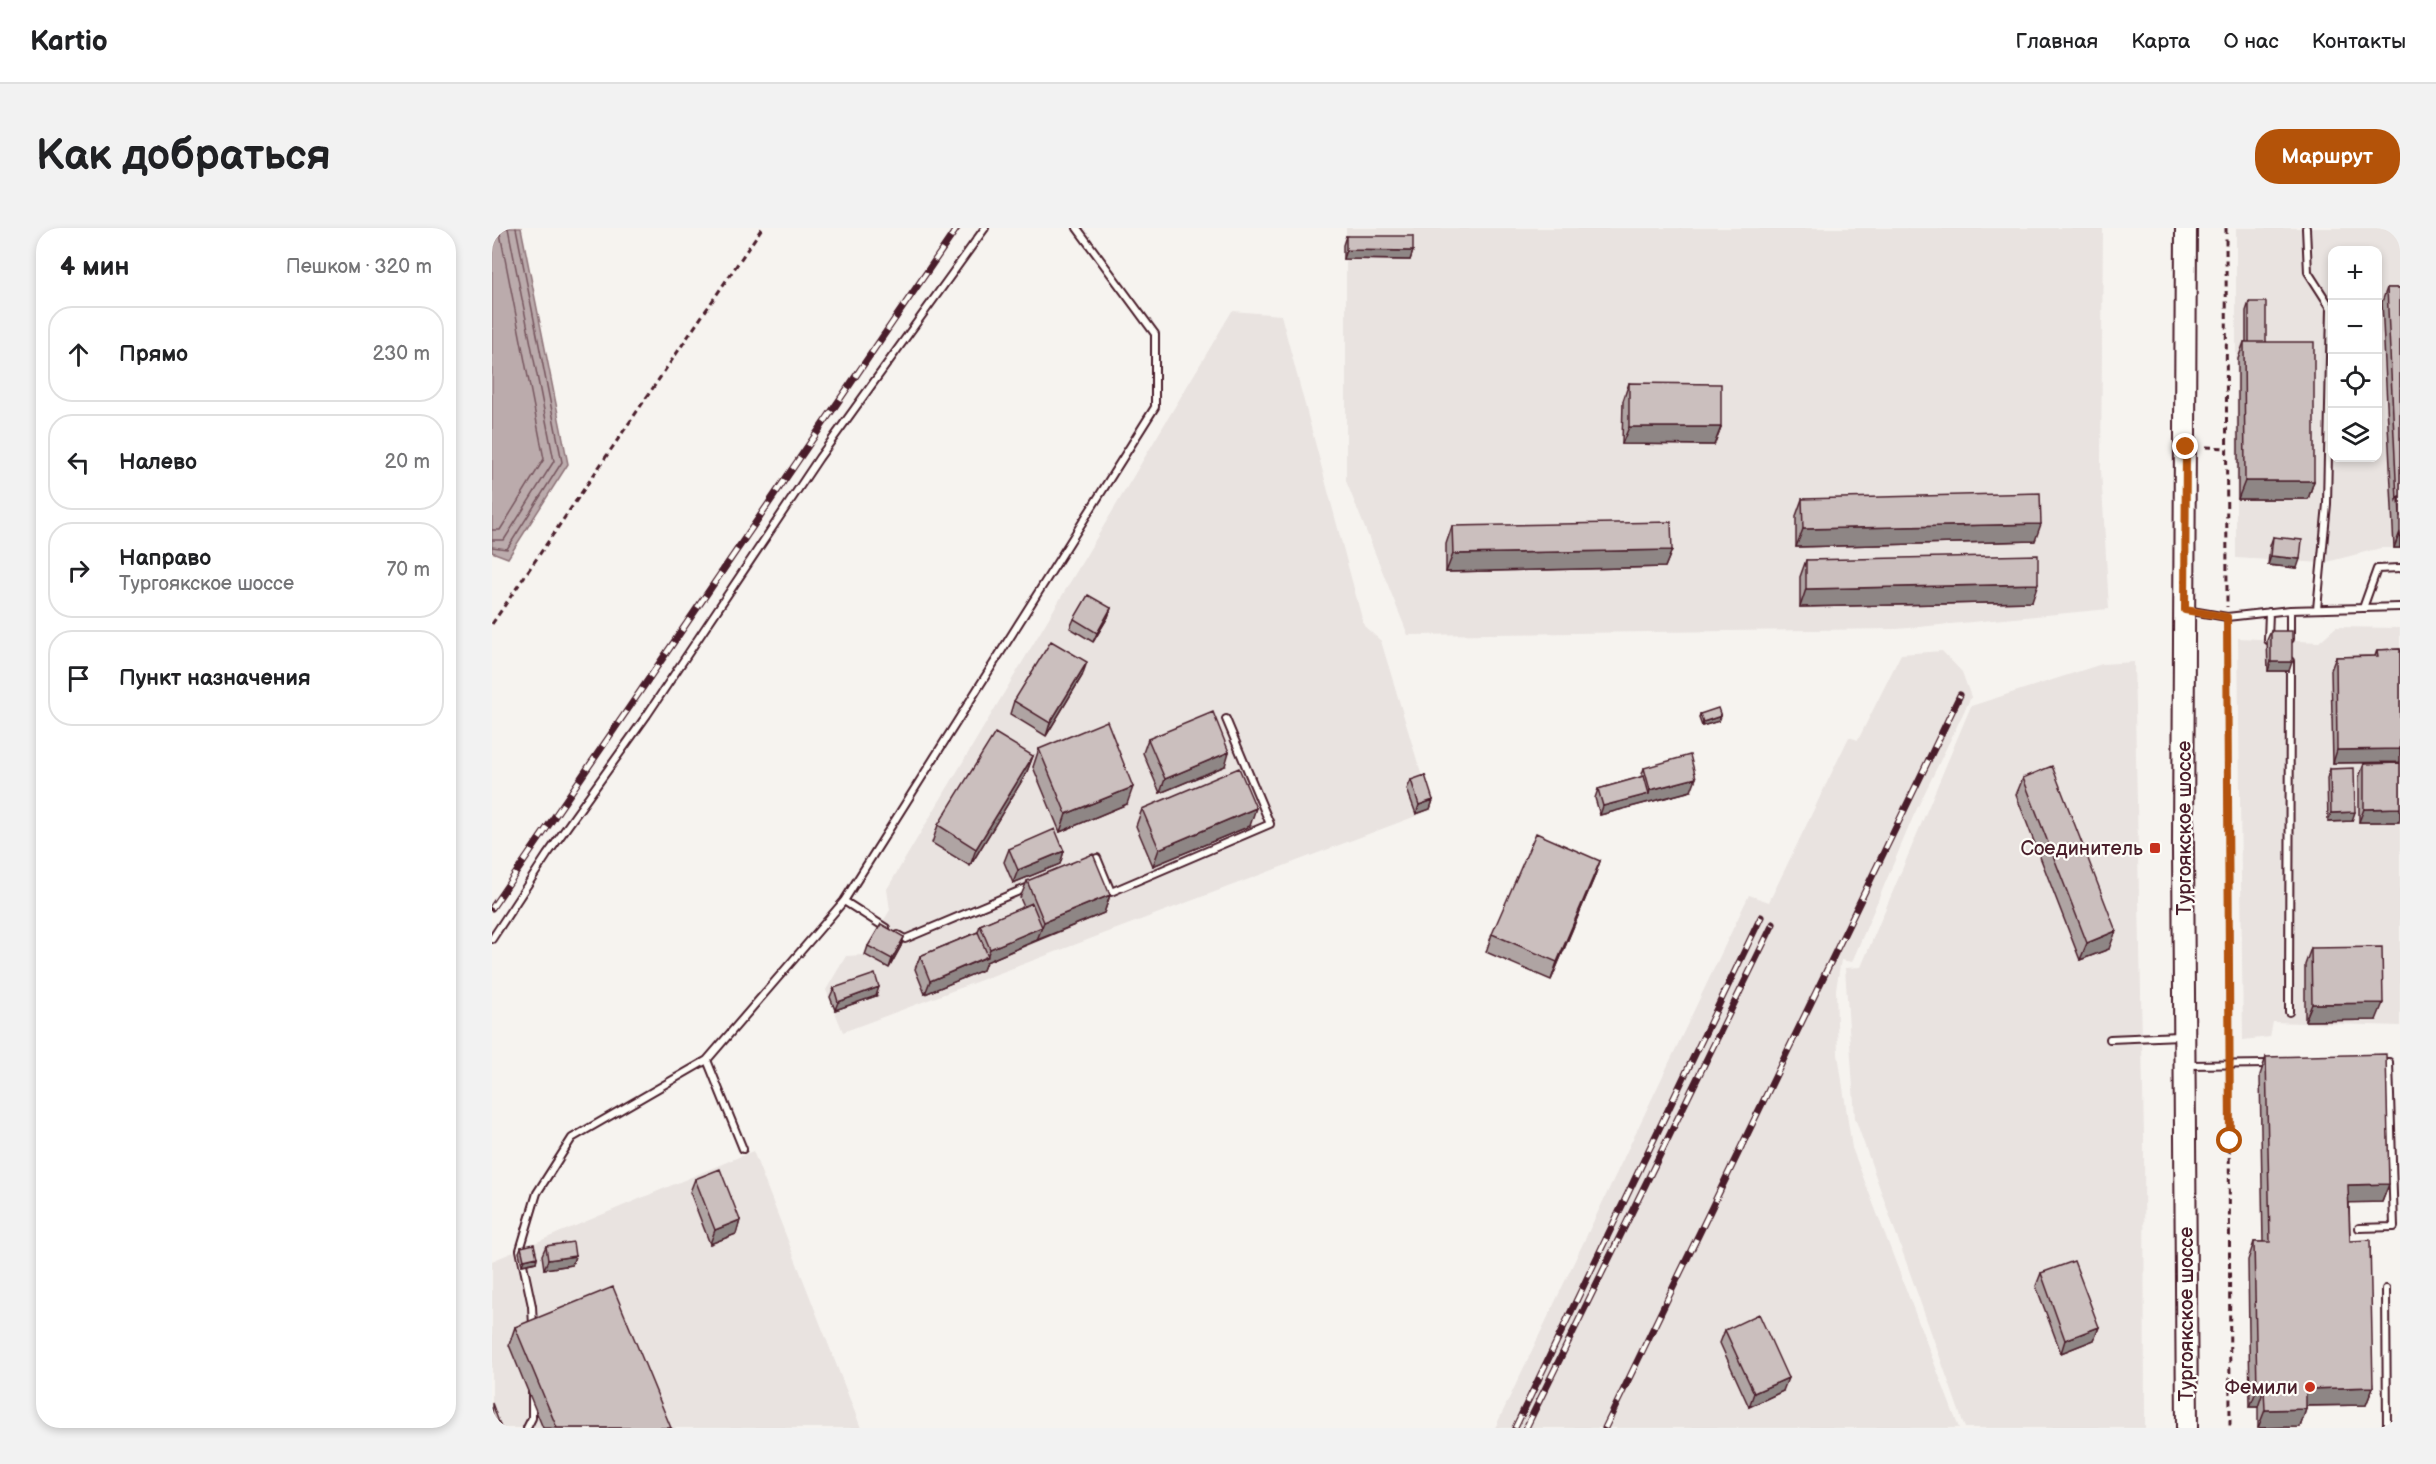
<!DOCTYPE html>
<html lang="ru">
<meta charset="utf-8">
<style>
:root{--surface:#fff;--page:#f2f2f2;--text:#202124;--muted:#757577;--line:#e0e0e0;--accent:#b45309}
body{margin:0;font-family:"Balsamiq Sans",sans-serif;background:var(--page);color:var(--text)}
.controls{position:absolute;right:18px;top:18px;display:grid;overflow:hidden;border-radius:12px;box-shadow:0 3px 9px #0003}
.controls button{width:54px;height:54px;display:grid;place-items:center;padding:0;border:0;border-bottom:2px solid var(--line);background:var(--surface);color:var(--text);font:30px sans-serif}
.stop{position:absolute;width:18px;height:18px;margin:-14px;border:4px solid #b45309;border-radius:50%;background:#fff}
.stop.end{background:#b45309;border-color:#fff;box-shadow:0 2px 6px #0008}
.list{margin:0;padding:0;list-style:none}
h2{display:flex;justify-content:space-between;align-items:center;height:78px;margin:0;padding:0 24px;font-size:26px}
h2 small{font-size:20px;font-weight:400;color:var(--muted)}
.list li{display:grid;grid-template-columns:39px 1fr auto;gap:18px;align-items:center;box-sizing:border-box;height:96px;margin:0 12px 12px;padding:0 12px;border:2px solid var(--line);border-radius:24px}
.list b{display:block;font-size:22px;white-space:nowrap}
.list p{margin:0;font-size:20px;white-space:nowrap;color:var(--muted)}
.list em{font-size:20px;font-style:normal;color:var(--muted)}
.icon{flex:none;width:33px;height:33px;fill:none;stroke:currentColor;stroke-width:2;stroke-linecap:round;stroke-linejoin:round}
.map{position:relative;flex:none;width:1908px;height:1200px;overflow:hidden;border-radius:24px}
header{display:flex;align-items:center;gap:36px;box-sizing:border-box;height:84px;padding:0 30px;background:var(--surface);border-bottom:2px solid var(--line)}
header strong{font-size:28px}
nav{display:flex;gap:33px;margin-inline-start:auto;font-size:21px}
.intro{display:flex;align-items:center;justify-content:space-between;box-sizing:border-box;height:144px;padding:0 36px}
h1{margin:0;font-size:42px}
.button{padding:15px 27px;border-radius:24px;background:var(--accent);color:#fff;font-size:21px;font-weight:700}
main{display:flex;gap:36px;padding:0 36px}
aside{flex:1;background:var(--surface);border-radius:24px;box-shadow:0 3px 9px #0003}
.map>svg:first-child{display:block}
.built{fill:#e9e3e0;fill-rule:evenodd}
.water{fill:#bbabac;stroke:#8e7378;stroke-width:1.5}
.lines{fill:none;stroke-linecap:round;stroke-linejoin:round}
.shore{stroke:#77575f;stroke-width:1.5}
.lane-casing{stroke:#4a1f2b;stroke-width:10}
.primary-casing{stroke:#4a1f2b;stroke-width:24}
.path{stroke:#4a1f2b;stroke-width:3;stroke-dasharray:6 4.5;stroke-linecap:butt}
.lane{stroke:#fdfcf7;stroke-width:6}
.primary{stroke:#fdfcf7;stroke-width:20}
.rail-casing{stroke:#4a1f2b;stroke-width:7}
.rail{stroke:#fdfcf7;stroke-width:4.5;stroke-dasharray:14;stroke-linecap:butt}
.wall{fill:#afa4a3;stroke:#4a1f2b;stroke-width:1.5}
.shaded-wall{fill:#8e8685;stroke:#4a1f2b;stroke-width:1.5}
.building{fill:#cbbfbe;stroke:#4a1f2b;stroke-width:1.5}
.route{stroke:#b45309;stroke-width:8}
.poi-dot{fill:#c8321e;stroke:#fdfcf7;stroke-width:2}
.labels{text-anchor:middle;stroke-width:4.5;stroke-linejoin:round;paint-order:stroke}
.street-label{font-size:20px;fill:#4a1f2b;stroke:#fdfcf7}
.poi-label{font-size:20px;fill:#4a1f2b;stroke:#fdfcf7;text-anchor:end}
</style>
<header>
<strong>Kartio</strong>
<nav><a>Главная</a><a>Карта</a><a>О нас</a><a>Контакты</a></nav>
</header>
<div class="intro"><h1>Как добраться</h1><a class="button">Маршрут</a></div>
<main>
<aside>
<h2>4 мин<small>Пешком · 320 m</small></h2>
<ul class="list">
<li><svg class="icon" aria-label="ahead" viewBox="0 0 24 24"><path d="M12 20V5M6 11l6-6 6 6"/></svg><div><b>Прямо</b></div><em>230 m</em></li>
<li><svg class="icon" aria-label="left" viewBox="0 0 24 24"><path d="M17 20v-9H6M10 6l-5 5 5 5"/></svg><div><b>Налево</b></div><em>20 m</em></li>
<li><svg class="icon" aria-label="right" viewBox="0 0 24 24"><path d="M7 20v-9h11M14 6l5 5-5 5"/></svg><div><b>Направо</b><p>Тургоякское шоссе</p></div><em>70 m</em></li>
<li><svg class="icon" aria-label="arrive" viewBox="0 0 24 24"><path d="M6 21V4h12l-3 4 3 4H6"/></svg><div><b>Пункт назначения</b></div></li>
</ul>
</aside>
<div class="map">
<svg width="1908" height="1200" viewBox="0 0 1908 1200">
<rect width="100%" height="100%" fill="#f6f3ef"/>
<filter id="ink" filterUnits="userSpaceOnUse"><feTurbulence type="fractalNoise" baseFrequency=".0167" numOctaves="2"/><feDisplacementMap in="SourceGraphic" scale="12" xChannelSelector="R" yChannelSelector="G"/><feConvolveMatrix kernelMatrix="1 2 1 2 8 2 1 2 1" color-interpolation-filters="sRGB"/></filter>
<g filter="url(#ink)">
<path class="built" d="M854,0H1611L1609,241L1617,381L1405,401L916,407L854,253Z
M1744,0H1908V320H1889L1831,335L1744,330ZM1840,22H1886V230H1840Z
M740,83L789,87L872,398L889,413L940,582L351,804L334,762L354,728L371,727L398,682L395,661Z
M1844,399L1908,400V798L1781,794L1778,809L1751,812L1746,410L1827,414Z
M1450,423L1470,444L1479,469L1421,589L1360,734L1349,732L1344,761L1346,826L1360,920L1467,1200H1003L1257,667L1277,674L1357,509L1366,512L1409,426Z
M1642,434L1652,908L1653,1200H1473L1363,890L1353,740L1369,739L1479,478L1610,436Z
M261,923L369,1200H0V1033Z"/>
<path class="water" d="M0,0H29L76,236L16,330L0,324Z"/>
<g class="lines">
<path class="shore" d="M0,302H8L52,231L7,0
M0,312H12L62,233L16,0
M0,319L15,321L70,234L24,0"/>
<defs>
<path id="lane" d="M1814,0L1816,44L1839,80L1835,276L1825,381
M1871,380L1885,341L1908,340
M1694,382L1735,389L1798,382L1908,379
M1798,411V382
M1776,412L1777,384
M598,633L605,630L619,664L778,596L734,491
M352,673L394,700
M406,707L413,711L539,658
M0,711L55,627L155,487L327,230L493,0
M1797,784L1798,433
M1618,811L1688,808
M215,832L251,921
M1695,837L1778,836
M1867,1000L1902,999L1897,834H1887
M1894,1061L1895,1200
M41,1098L40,1078L28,1022L45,965L80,910L215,832L352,673L663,179V106L585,0
M35,1200L40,1190V1165"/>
<path id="primary" d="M1694,0L1691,620L1695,1200"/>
</defs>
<use href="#lane" class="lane-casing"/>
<use href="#primary" class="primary-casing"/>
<path class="path" d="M1734,0L1735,379
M1714,219L1733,220
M0,396L270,0
M1735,398L1737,826
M1737,845L1738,1200"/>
<use href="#lane" class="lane"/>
<use href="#primary" class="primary"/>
<defs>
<path id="rail" d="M0,680L465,0
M1023,1200L1269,689
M1034,1200L1281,696
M1113,1200L1468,467"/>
</defs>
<use href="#rail" class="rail-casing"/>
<use href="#rail" class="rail"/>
</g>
<path class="wall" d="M854,8L921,23L918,32L851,31V17Z
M1895,60H1908V320H1902L1890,74Z
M1757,74L1774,114L1822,253L1816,271H1746V131L1752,114H1754V83Z
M1137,155L1229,199L1222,217L1130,216L1131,173Z
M1310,271L1543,313L1304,319V288Z
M960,298L1180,322L1173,339L954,344V316Z
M1781,309L1805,340L1776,337L1778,318Z
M1314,332L1540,374L1308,379V349Z
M619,380L616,389L601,414L578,400L582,391Z
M1779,403L1797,443H1776L1775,412Z
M1908,421V534L1841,535L1839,442L1844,429L1883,428L1885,422Z
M590,448L554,508L518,486L522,473Z
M1208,486L1229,488L1227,493L1210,498L1207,490Z
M656,511L733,538L668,565L651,525Z
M547,521L635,576L568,604L541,539Z
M541,528L534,546L478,638L440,615L446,597Z
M1908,535V590L1907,594H1867V549L1872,536Z
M1152,540L1199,563L1108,587L1103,570L1106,561L1149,549Z
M1838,541L1860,593L1836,594L1835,550Z
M1531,550L1617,721L1588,732L1524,567Z
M919,552L941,572L938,581L924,586L915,561Z
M650,581L758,598L661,638L644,598Z
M517,621L572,623L568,636L521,655L512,634Z
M1108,633L1102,650L1059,752L994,724L1000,706Z
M535,653L618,667L612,685L494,734L491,742L433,766L423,741L428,728L486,704L488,697L532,679L528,670Z
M412,709L409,718L397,740L373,727L376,718Z
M1819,720L1884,792L1813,793V737Z
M342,760L384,768L343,782L338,769Z
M1774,829L1897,956L1890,974H1857L1858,1013L1881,1159L1874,1177L1814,1178V1181L1808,1199L1766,1200V1179H1758L1756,1032L1762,1014H1771L1768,847Z
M203,951L248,992L244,1006L218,1016L198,964Z
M54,1018L83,1028L80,1037L52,1041L50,1027Z
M29,1019L45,1029L44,1034L30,1037L27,1024Z
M1549,1045L1607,1099L1602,1112L1569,1125L1544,1058Z
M23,1099L179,1200H51L17,1117Z
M1233,1102L1291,1163L1257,1179L1228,1115Z"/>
<path class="shaded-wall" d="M854,22L921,23L918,32L851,31Z
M1137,199H1229L1222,217L1130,216Z
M1753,253H1822L1816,271H1746Z
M1549,296L1543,313L1304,319L1311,301Z
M1908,304V320H1902Z
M1180,322L1173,339L954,344L961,326Z
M1779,328L1808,331L1805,340L1776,337Z
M1546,356L1540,374L1308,379L1314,361Z
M619,380L616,389L601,414L605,405Z
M595,434L590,448L554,508L558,495Z
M1779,434H1800L1797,443H1776Z
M1229,488L1227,493L1210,498L1211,494Z
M1908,521V534L1841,535L1845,522Z
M737,524L733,538L668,565L673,551Z
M541,528L534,546L478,638L484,621Z
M1204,550L1199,563L1108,587L1111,578L1157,566L1158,562Z
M641,559L635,576L568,604L574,586Z
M941,572L938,581L924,586L927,577Z
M764,580L758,598L661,638L667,621Z
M1908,580V590L1907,594H1867L1872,581Z
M1863,584L1860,593L1836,594L1839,585Z
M572,623L568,636L521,655L526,642Z
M1108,633L1102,650L1059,752L1065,734Z
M618,667L612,685L545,712L552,694Z
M550,699L545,712L494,734L491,742L433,766L438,753L495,729L498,721Z
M1624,703L1617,721L1588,732L1595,715Z
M412,709L409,718L397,740L400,731Z
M387,759L384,768L343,782L346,774Z
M1891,775L1884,792L1813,793L1820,776Z
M1897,956L1890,974L1850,975L1856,957Z
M248,992L244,1006L218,1016L223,1002Z
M83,1028L80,1037L52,1041L56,1032Z
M45,1029L44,1034L30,1037L32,1032Z
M1607,1099L1602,1112L1569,1125L1573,1112Z
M1296,1150L1291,1163L1257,1179L1262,1165Z
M1881,1159L1874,1177L1807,1178L1814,1161Z
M1765,1161H1772L1766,1179H1758Z
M1814,1181L1808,1199L1766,1200L1773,1182Z"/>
<path class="building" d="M854,8H921V23L854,22Z
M1895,60H1908V268H1907L1905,272Z
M1757,74H1774V114H1757Z
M1752,114H1822V253H1753Z
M1137,155L1229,156V199H1137Z
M1548,265L1549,296L1311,301L1310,271Z
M1907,268H1908V289Z
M1179,294L1180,322L961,326L960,298Z
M1781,309L1810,312L1808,331L1779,328Z
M1546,327V356L1314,361V332Z
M596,367L619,380L605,405L582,391Z
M1779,403H1800V434H1779Z
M559,413L595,434L558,495L522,473Z
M1908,421V521L1845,522L1844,429L1886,428L1885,422Z
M1226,480L1229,488L1211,494L1208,486Z
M721,484L737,524L673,551L656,511Z
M615,493L641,559L574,586L547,521Z
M503,505L541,528L484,621L446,597Z
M1198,527L1204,550L1158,562L1152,540Z
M1908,535V580L1872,581V536Z
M1560,538L1624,703L1595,715L1531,550Z
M747,540L764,580L667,621L650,581Z
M1862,540L1863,584L1839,585L1838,541Z
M933,547L941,572L927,577L919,552Z
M1152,548L1157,566L1111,578L1106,561Z
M563,601L572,623L526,642L517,621Z
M1044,605L1108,633L1065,734L1000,706Z
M601,626L618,667L552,694L535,653Z
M540,675L550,699L498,721L488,697Z
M389,696L412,709L400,731L376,718Z
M486,704L496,728L438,753L428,728Z
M1890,719L1891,775L1820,776L1819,720Z
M383,746L387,759L346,774L342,760Z
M1894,826L1897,956L1856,957L1858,1013L1878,1012L1881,1159L1814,1161V1181L1773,1182L1772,1161H1765L1762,1014H1778L1774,829Z
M228,941L248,992L223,1002L203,951Z
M81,1014L83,1028L56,1032L54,1018Z
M42,1016L45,1029L32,1032L29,1019Z
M1582,1033L1607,1099L1573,1112L1549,1045Z
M121,1059L179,1200H65L23,1099Z
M1267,1086L1296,1150L1262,1165L1233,1102Z
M0,1175L9,1200H0Z"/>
</g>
<g class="lines" filter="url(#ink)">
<path class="route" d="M1694,219L1693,382L1735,389L1738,913"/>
</g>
<g class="poi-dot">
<rect x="1657" y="614" width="12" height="12" rx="3"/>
<circle cx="1818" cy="1159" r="6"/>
</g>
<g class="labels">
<g class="street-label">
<text transform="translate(1692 600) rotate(-90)" y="7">Тургоякское шоссе</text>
<text transform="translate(1694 1086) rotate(-90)" y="7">Тургоякское шоссе</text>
</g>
<g class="poi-label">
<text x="1651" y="627">Соединитель</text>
<text x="1806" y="1166">Фемили</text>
</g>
</g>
</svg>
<div class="controls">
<button>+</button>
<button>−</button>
<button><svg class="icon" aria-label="locate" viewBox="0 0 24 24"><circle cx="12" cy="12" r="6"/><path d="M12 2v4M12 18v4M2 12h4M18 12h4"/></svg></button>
<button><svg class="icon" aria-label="layers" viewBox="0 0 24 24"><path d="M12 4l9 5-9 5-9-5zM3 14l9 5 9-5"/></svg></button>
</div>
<div class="stop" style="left:1738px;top:913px"></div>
<div class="stop end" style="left:1694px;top:219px"></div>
</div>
</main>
